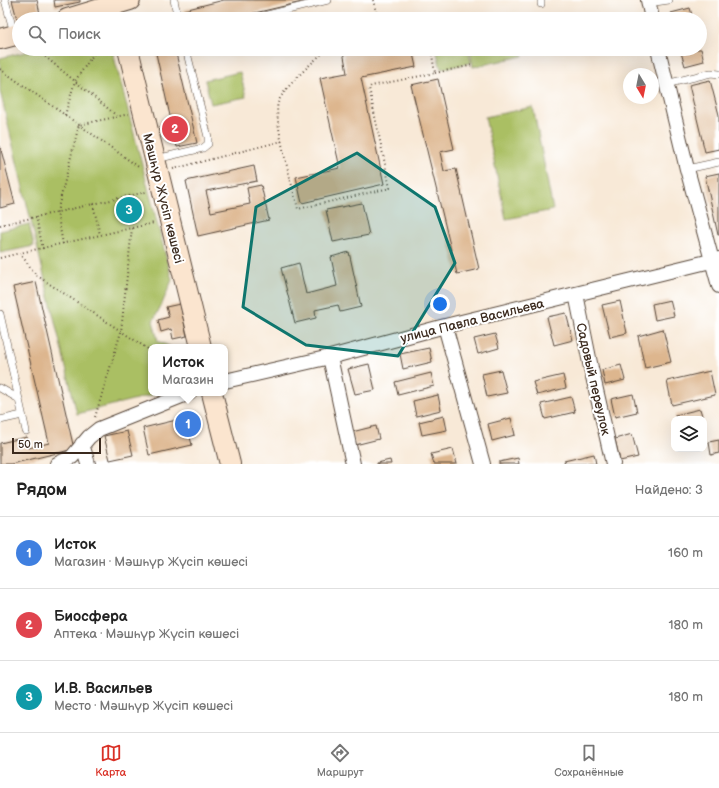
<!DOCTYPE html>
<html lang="ru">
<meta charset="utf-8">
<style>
:root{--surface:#fff;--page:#f6f6f6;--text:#222;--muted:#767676;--line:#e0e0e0;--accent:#d93025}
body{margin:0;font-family:"Balsamiq Sans",sans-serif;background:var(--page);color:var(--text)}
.controls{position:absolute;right:12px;bottom:12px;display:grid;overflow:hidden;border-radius:8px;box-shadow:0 4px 16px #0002}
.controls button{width:36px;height:36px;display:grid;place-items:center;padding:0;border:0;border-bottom:1px solid var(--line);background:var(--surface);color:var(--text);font:20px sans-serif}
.compass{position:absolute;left:623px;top:68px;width:36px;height:36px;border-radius:50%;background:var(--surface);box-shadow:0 4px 16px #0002;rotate:170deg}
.scale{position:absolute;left:12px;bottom:10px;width:89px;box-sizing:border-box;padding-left:4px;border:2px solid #3b2a1e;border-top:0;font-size:11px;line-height:14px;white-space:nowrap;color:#3b2a1e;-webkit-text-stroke:3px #fff;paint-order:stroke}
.you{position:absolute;left:440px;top:304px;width:14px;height:14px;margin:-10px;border:3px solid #fff;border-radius:50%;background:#1a73e8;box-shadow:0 0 0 6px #1a73e833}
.badge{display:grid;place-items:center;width:26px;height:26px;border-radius:50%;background:var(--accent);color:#fff;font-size:13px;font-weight:700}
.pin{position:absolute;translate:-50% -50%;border:2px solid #fff;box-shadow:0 1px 4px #0006}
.popup{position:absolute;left:148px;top:344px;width:80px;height:52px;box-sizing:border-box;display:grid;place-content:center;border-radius:8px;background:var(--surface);filter:drop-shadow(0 1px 3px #0005);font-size:13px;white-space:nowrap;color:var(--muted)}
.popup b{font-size:15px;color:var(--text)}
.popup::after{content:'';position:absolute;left:50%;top:100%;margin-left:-8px;border:8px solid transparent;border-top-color:var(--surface)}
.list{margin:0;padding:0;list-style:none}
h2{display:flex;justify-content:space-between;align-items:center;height:52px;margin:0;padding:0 16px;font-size:17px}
h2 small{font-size:13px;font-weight:400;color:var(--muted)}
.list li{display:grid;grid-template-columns:26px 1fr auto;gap:12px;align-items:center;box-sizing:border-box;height:72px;padding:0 16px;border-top:1px solid var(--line)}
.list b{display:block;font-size:15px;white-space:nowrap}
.list p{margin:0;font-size:13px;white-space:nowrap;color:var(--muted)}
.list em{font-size:13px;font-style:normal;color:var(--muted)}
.icon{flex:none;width:22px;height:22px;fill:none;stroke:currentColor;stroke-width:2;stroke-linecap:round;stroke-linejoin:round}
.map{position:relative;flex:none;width:719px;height:464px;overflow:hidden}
.search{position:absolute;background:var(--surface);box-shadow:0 4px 16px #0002;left:12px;right:12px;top:12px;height:44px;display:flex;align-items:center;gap:10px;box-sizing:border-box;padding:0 14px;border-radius:22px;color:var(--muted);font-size:15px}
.sheet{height:268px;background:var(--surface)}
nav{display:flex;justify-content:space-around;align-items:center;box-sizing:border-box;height:56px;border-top:1px solid var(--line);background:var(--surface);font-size:11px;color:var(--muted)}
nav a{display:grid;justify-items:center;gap:2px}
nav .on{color:var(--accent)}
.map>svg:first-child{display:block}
.green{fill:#aabf64;stroke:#727441}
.building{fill:#ddb68e}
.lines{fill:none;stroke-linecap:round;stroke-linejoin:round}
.lane-casing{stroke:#57473a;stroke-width:8}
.street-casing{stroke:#57473a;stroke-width:16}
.secondary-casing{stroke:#57473a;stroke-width:22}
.path{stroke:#57473a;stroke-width:2;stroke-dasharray:1 3;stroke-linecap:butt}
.lane{stroke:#fff;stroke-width:7}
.street{stroke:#fff;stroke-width:14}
.secondary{stroke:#fbe5cf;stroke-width:20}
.marked{fill:#0f766e;fill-opacity:0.2;stroke:#0f766e;stroke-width:3;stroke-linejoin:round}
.labels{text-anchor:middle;stroke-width:4;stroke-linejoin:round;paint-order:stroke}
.street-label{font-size:13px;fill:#3b2a1e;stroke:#fff}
</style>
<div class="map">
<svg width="719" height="464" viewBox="0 0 719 464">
<rect width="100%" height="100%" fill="#fff"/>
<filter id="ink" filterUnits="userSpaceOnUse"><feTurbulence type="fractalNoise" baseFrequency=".025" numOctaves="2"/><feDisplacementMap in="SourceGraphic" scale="8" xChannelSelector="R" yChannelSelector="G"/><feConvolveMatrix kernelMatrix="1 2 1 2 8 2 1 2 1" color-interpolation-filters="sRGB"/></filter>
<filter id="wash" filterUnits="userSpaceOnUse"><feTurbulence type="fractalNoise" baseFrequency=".012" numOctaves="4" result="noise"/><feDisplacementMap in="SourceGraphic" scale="16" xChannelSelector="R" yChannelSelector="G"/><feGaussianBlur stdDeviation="0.9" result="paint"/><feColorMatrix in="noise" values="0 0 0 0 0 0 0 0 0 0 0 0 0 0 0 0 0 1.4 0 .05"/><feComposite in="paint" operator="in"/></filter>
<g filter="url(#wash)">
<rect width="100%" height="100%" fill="#f8e9d7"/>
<path class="green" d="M38,49H112L172,280L162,304L153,321L158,341L171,347H151V393H160L77,414L0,91V58Z
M251,49H274L252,55Z
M436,49H468L471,63L441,69Z
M470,49H521L523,56L473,67Z
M240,72L246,97L211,104L205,80Z
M533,107L553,210L506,219L485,117Z
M29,224L34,246L0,253V231Z"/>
<g id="blocks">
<path class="building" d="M12,0H37L40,14L17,19Z
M54,0H80V2L55,7Z
M224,0H306V1L229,19H186L184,10Z
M690,8L693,19H673L671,13Z
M155,49H175L197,143L177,147Z
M353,49H412L416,67L361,78L384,184L302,203L296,177L340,168L320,78L347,73L343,51Z
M680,49H701L704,61L685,66Z
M438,79L454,149L440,152L444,171L456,169L479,269L457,274L411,85Z
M710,80L719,115V149L705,152L689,85Z
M0,146L15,204L0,208Z
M254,166L257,181L206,191L211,212L250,204L247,188L261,185L269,220L198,236L186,181Z
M719,173V235H718L705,176Z
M362,203L369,235L333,242L326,210Z
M349,252L361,307L340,312L338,305L315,310L316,318L295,323L281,268L299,263L306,294L337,286L331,257Z
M36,282L74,449L11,464H0V443L27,437L29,448L49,443L13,287Z
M670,300L674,316L655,320L652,304Z
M620,301L627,333L610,337L602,305Z
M180,304L187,336L173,339L171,329L161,332L158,320L169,317L166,307Z
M566,313L573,340L554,345L547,317Z
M663,329L671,362L645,368L638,336Z
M495,334L499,348L478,354L474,339Z
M429,348L432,362L403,369L400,354Z
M369,364L375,390L355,394L348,369Z
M621,365L625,380L605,385L602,370Z
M501,370L507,393L487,397L482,374Z
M710,371L715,395L672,405L667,381Z
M431,373L434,386L398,395L395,382Z
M563,375L566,388L537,395L533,382Z
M633,394L637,412L615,417L611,399Z
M438,395L441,410L416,416L413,401Z
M571,397L575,412L545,419L541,404Z
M700,409L703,419H676L675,415Z
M444,416L447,430L422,435L419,422Z
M185,418L192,445L149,455L143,428Z
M511,418L515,435L492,441L488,424Z
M376,426L379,439L355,445L352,432Z
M127,431L133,455L110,460L104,436Z
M632,434L638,457L620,461L615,439Z
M719,440V453L711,455L709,442Z
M453,449L457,464H434L431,454Z
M594,454L596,464H565L564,461Z
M518,458L519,464H499V462Z
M390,460L391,464H377V463Z"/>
</g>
</g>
<g filter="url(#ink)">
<use href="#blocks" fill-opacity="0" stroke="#57473a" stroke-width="1"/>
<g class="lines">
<defs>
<path id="lane" d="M5,0L14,33
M174,0L178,19
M541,0V4
M648,3L669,0
M251,19L328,0
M666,84L711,73L719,74
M156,159L203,148L208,144V137L186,49
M687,169L719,162
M0,314L26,431
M0,388L19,399
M0,420L22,415"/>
<path id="street" d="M648,0L652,19
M658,49L687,169L719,286
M576,294L591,368L613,464
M445,326L483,464
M330,357L353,464
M225,381L330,357L445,326L719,259
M82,444L88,464
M57,464L72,457L89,437L99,429L189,393"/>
<path id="secondary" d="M67,19L130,0
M0,39L19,34
M128,49L201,347
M212,393L230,464"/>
</defs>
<use href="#lane" class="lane-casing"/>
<use href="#street" class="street-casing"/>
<use href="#secondary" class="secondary-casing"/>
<path class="path" d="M373,0L378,19
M36,49L117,116
M327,49C315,60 282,89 278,103C273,120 293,188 298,209L390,188L369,88L371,86L435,73L431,49
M0,69L140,168
M435,73L473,65
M65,115L75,81L97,49
M173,169L282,141
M93,204L100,235
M0,225L36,217
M63,244L57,212L79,125L129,114
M43,249L36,217L146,192
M0,258L20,253
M151,351L36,275L20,253L154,223
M95,417L121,332L132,228"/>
<use href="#lane" class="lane"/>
<use href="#street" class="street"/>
<use href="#secondary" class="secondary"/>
</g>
</g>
<path class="marked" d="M357,153L435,207L455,263L398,356L306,345L243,307L256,207Z"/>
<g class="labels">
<g class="street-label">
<text transform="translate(164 198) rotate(76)" y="5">Мәшһүр Жүсіп көшесі</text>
<text transform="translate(472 320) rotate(-14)" y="5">улица Павла Васильева</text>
<text transform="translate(594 379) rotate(77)" y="5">Садовый переулок</text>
</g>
</g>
</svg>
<div class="controls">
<button><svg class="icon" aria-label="layers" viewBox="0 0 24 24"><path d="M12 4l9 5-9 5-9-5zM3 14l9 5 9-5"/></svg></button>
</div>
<svg class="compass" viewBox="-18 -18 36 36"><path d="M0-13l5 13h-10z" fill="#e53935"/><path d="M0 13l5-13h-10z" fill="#767676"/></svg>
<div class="scale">50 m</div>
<div class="you"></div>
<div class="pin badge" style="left:188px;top:424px;background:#3f7fe0">1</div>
<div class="popup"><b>Исток</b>Магазин</div>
<div class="pin badge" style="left:175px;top:129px;background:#e0444e">2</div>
<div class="pin badge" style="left:129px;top:210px;background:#0f9aa8">3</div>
<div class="search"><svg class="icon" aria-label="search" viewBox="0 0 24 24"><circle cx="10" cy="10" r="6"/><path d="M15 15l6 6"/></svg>Поиск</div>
</div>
<section class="sheet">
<h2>Рядом<small>Найдено: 3</small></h2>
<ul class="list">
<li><span class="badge" style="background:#3f7fe0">1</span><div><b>Исток</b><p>Магазин · Мәшһүр Жүсіп көшесі</p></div><em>160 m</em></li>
<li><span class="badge" style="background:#e0444e">2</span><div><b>Биосфера</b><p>Аптека · Мәшһүр Жүсіп көшесі</p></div><em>180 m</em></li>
<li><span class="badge" style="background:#0f9aa8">3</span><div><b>И.В. Васильев</b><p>Место · Мәшһүр Жүсіп көшесі</p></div><em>180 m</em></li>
</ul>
</section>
<nav>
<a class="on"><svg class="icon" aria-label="map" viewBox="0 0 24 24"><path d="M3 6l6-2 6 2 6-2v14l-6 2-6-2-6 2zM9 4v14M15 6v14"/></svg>Карта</a>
<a><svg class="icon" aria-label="directions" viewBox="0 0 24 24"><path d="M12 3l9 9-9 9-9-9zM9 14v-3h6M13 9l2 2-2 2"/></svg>Маршрут</a>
<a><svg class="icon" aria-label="saved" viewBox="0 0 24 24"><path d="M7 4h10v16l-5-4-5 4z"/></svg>Сохранённые</a>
</nav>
